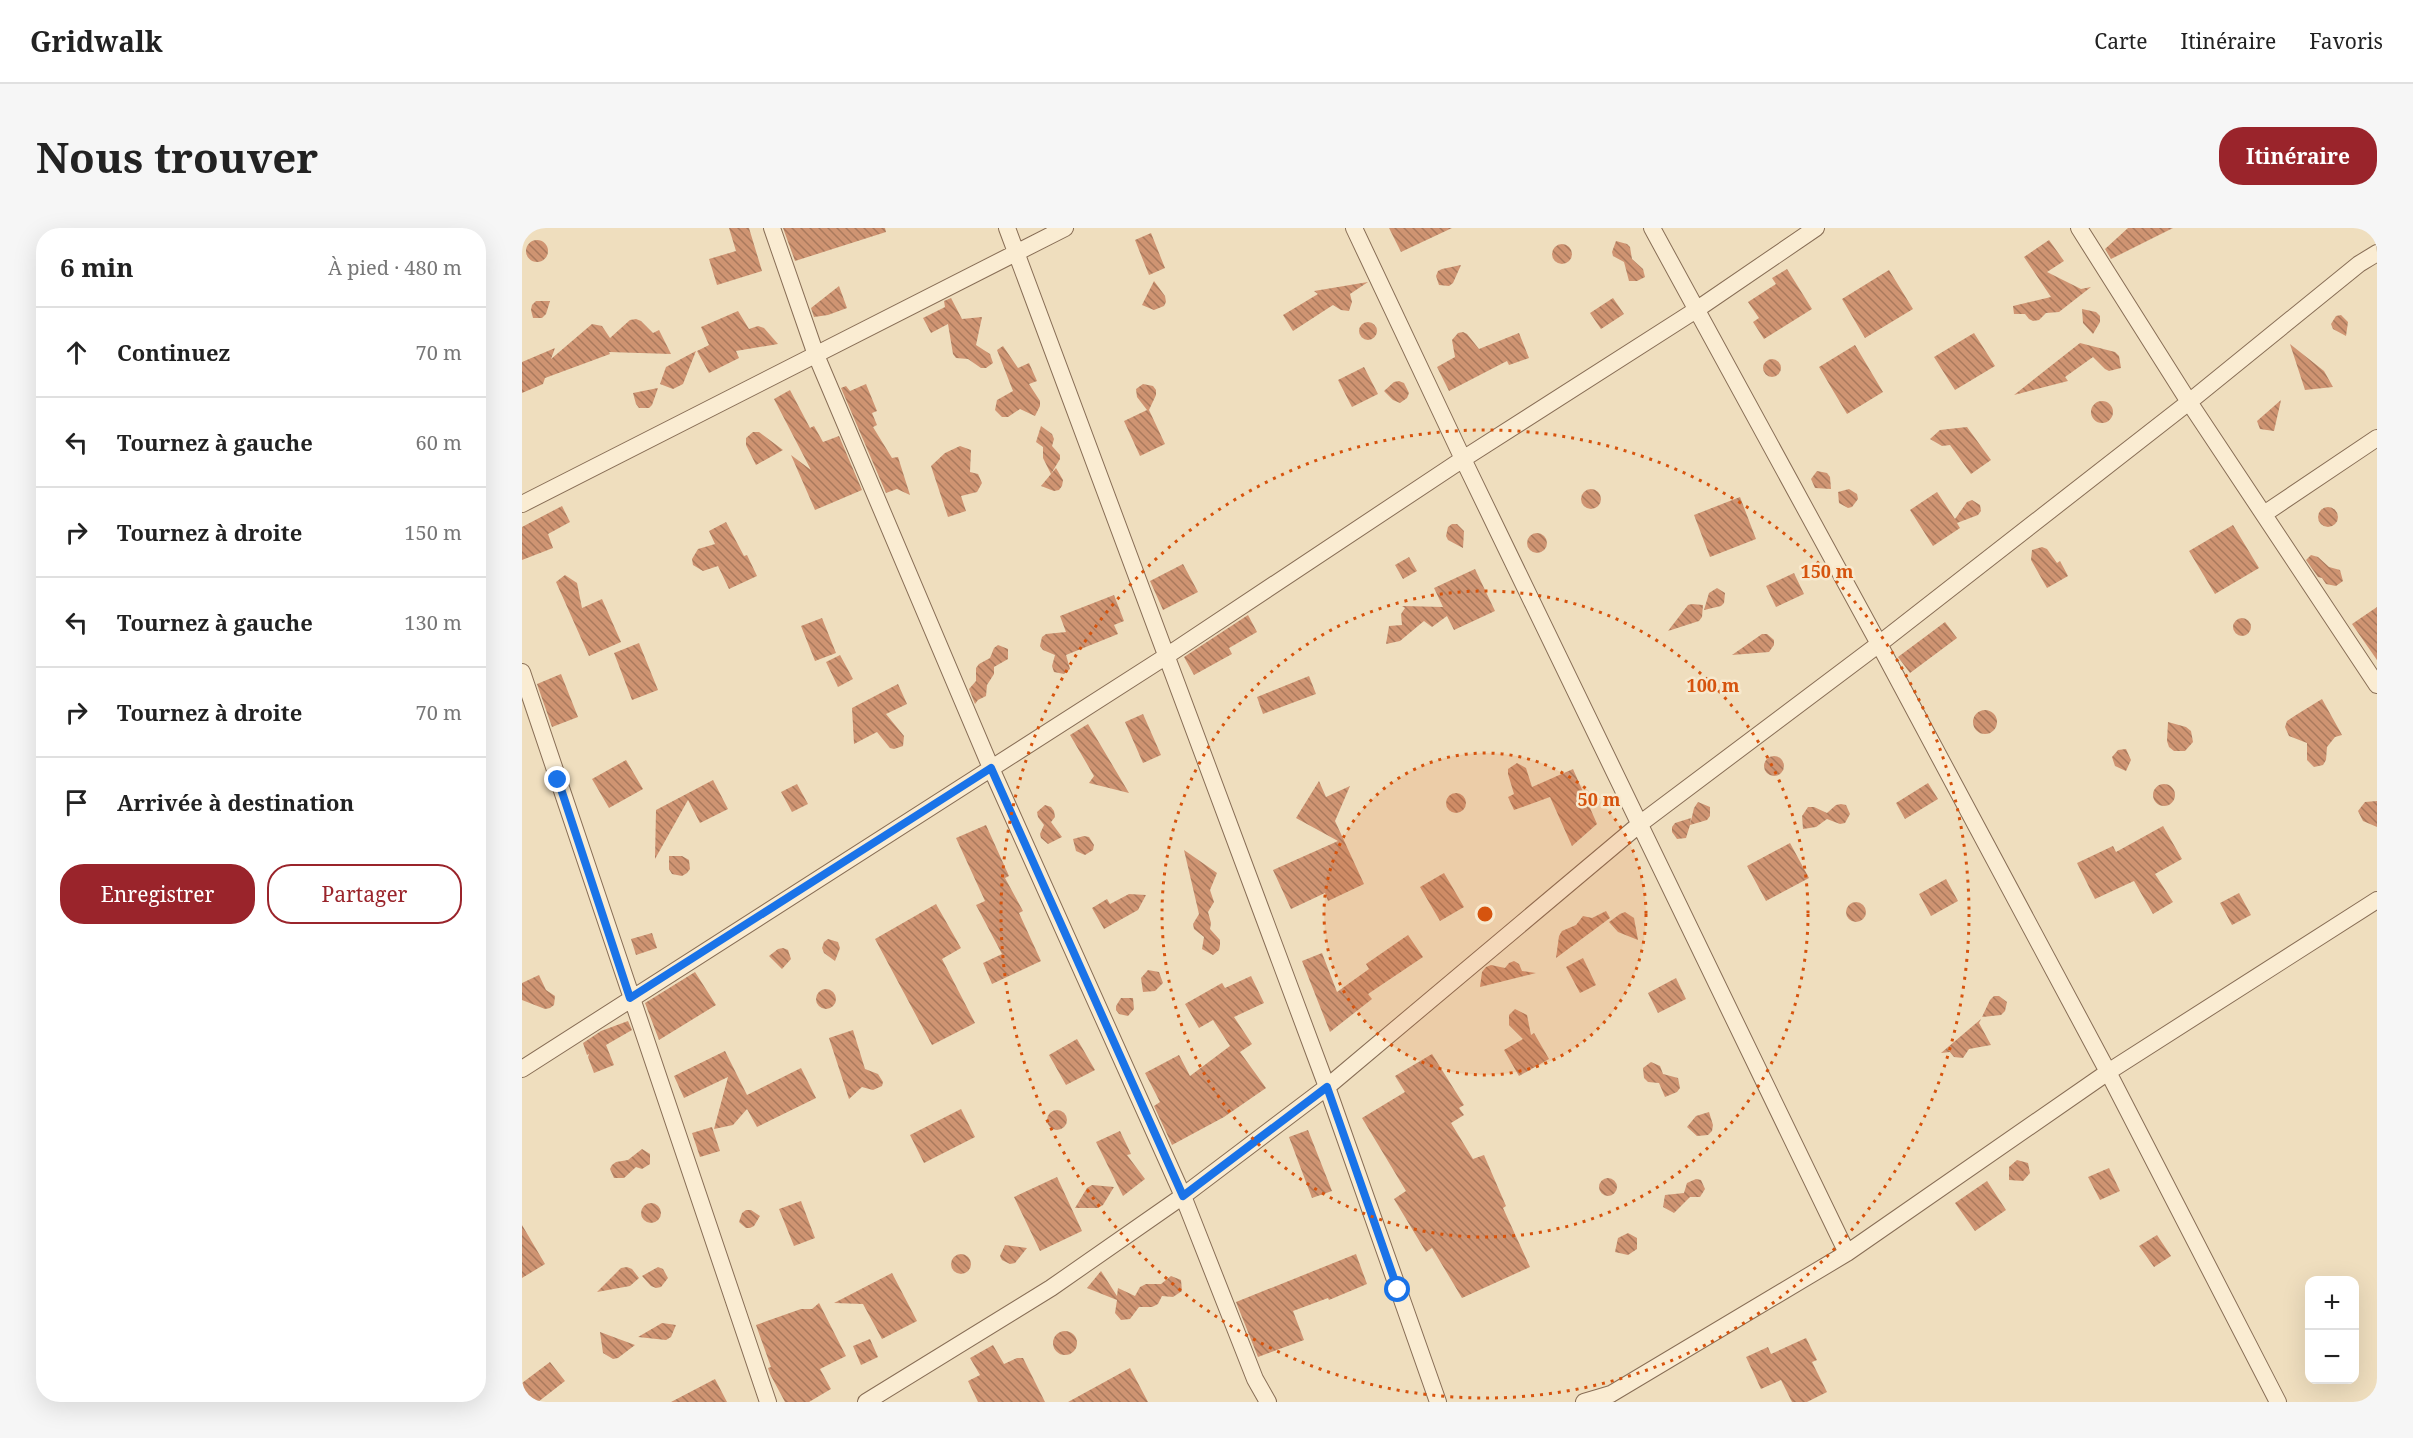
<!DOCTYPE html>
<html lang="fr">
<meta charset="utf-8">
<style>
:root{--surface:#fff;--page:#f6f6f6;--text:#222;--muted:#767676;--line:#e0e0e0;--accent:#9a242b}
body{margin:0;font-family:"Noto Serif",serif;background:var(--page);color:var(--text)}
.controls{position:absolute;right:18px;bottom:18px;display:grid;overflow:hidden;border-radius:12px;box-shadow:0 6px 24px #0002}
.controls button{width:54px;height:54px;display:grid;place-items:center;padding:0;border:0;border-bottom:2px solid var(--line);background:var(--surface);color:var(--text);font:30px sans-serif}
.stop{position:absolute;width:18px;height:18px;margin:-14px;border:4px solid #1a73e8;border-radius:50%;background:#fff}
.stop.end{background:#1a73e8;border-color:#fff;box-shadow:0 2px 6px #0008}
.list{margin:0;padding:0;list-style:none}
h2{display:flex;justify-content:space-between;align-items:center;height:78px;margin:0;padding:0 24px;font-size:26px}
h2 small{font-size:20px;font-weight:400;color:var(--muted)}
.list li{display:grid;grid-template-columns:39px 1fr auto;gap:18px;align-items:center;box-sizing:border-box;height:90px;padding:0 24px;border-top:2px solid var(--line)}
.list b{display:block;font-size:22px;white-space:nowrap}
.list em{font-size:20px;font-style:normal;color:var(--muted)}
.actions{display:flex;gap:12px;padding:18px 24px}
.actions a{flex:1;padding:14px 0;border:2px solid var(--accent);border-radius:24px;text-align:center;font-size:21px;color:var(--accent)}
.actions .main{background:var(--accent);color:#fff}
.icon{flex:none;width:33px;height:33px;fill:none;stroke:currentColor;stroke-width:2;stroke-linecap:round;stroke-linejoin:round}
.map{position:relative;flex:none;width:1855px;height:1174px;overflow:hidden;border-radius:24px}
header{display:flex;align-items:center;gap:36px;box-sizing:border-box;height:84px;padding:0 30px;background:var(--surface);border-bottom:2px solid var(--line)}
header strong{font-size:28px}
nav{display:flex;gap:33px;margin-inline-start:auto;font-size:21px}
.intro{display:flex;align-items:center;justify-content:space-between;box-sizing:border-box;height:144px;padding:0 36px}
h1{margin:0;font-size:42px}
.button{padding:15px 27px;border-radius:24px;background:var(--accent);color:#fff;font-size:21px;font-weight:700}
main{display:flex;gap:36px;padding:0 36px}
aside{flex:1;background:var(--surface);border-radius:24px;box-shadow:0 6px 24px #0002}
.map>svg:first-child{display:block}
.building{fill:url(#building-back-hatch)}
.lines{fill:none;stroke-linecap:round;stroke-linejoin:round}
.street-casing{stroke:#886e56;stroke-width:18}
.street{stroke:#faecd2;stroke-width:16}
.route{stroke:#1a73e8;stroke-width:8}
.ring{fill:none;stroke:#d6540e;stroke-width:3;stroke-dasharray:3 6}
.centre{fill:#d6540e;stroke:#f7e9ce;stroke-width:3}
.ring-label{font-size:18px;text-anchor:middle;font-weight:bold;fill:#d6540e;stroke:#f7e9ce;stroke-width:5;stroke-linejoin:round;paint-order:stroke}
</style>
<header>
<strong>Gridwalk</strong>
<nav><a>Carte</a><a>Itinéraire</a><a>Favoris</a></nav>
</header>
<div class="intro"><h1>Nous trouver</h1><a class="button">Itinéraire</a></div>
<main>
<aside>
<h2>6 min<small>À pied · 480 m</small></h2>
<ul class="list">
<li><svg class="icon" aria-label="ahead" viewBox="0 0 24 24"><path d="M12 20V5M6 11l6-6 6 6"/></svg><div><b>Continuez</b></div><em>70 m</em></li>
<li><svg class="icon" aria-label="left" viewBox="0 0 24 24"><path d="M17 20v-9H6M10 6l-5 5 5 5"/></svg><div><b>Tournez à gauche</b></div><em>60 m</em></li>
<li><svg class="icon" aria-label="right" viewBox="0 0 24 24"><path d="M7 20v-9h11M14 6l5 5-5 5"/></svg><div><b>Tournez à droite</b></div><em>150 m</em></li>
<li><svg class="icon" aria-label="left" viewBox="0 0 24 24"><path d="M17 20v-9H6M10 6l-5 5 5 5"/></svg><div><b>Tournez à gauche</b></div><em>130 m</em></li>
<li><svg class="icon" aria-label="right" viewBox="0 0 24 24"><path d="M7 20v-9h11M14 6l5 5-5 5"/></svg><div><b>Tournez à droite</b></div><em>70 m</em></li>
<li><svg class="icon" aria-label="arrive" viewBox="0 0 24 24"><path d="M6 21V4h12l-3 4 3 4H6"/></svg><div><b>Arrivée à destination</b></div></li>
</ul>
<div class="actions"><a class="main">Enregistrer</a><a>Partager</a></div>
</aside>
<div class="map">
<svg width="1855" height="1174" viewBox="0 0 1855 1174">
<defs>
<pattern id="building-back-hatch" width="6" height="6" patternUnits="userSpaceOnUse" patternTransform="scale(1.5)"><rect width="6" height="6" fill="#cf9472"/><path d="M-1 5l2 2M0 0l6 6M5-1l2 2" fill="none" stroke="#a9795d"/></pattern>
</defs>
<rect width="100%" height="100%" fill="#efdebe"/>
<path class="building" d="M207,0H227L240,43L195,57L187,31L214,23Z
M261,0H363L364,4L273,33Z
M867,0H930L879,24Z
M1606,0H1651L1589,31L1583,21Z
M629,5L643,40L627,47L613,12Z
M1527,12L1542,33L1525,44L1559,61L1569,59L1537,84L1524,85L1517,92L1511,93L1507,91L1503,86H1492L1491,78L1529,69L1502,29Z
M4 23a11 11 0 1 1 22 0a11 11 0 1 1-22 0Z
M1094,13L1105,16L1108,19L1110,31L1121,41L1123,49L1115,53H1107L1102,34L1091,28L1090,24Z
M1030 26a10 10 0 1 1 20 0a10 10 0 1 1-20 0Z
M939,37L931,55L927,58L917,57L914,48L916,43L920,41Z
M1265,41L1290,81L1242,111L1231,94L1237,90L1226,74L1254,56L1250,50Z
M1367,42L1391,81L1343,110L1320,71Z
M632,53L643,68L644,74L642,78L632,82L620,77Z
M846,54L828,66L830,74L827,83L819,82L811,77L771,103L761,87L796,66L792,63Z
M317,58L325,80L306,87L292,89L289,80Z
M429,70L440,91L460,89L454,117L468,126L471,135L464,140H459L446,131L434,130L431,126L426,96L409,105L401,90L423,79L422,73Z
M1091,70L1102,86L1079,101L1068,85Z
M14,73H28L24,86L20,90H11L9,82L10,77Z
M1560,81L1574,84L1578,88V94L1571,106L1561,95Z
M216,83L227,101L236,98L242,100L256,116L214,123L217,130L187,145L175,123L187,117L179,99Z
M1819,87L1826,94L1824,108L1811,101L1809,96L1814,88Z
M114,91L119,93L131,105L137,102L149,126L87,124L88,126L23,150L21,156L0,165V134L33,120L29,131L70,96L80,98L88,110L108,92Z
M837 103a9 9 0 1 1 18 0a9 9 0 1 1-18 0Z
M941,104L945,106L957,121L997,105L1007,130L987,137L985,133L927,163L915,139L933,129L930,112L936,105Z
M1452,105L1473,138L1433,162L1412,129Z
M1558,115L1593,124L1597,128L1599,140L1587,143L1583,141L1571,129L1543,149L1546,153L1492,167Z
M1768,116L1802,143L1811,159L1783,162Z
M1333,117L1361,164L1325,186L1297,139Z
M481,118L496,140L507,135L515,153L507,156L518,173V178L513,188L498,181L486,189H480L473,182L475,172L491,163L475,122Z
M174,123L161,156L151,161L138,156L144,139Z
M1241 140a9 9 0 1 1 18 0a9 9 0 1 1-18 0Z
M842,139L856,166L830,179L816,152Z
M877,153L882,155L887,165L885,170L878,175L871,172L862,163L872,154Z
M344,156L355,183L350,185L355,197L351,199L370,230L376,229L388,267L375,261L364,265L319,160L324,158L328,163Z
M621,156L631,158L634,162V167L627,182L643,216L618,228L602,193L625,182L615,169L614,161Z
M136,160L130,177L127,180H117L114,176L111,165Z
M268,162L288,200L292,198L301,214L317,208L340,262L293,282L269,227L289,242L252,171Z
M1759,172L1752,203L1738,201L1735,193Z
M1569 184a11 11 0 1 1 22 0a11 11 0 1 1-22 0Z
M519,198L530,206L532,211L530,218L538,227V231L529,246L521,230V219L514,214Z
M1445,199L1469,232L1449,246L1428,217L1420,218L1408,211L1418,202Z
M231,204H237L261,222L234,237L224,217V210Z
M438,218L449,222L448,244L456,246L460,255L455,264L439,268L444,283L426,289L409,238L423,225Z
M534,240L541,252L540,258L537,262L532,263L519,258Z
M1295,243L1305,245L1308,249L1309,261L1293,260L1289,251Z
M1059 271a10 10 0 1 1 20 0a10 10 0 1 1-20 0Z
M1327,261L1335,266L1336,271L1330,279L1326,280L1317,275L1316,264Z
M1415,264L1433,291L1445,274L1450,272L1458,277L1459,283L1456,287L1435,295L1438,300L1411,318L1388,282Z
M1218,269L1234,311L1188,329L1172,287Z
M40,278L48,294L26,306L31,320L0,332V299Z
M1796 289a10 10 0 1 1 20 0a10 10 0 1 1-20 0Z
M204,294L222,328L225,327L235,348L207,361L196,338L181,343L171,337L170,331L176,321L193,316L187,303Z
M930,296H935L942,303L941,320L926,312L924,308L926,299Z
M1711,297L1737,340L1693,366L1667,323Z
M1005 315a10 10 0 1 1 20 0a10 10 0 1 1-20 0Z
M1520,319L1525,321L1535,335L1538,333L1546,348L1525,360L1509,332L1510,322Z
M1789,327L1796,329L1807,339L1818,342L1821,353L1814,358L1804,356L1800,350L1796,349L1784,332Z
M887,329L895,343L881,351L873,337Z
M661,336L676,364L641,382L628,353Z
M953,341L973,383L932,402L925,388L910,399L902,393L878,413L864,416L867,398L880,397L879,386L883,380L880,378L921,379L912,360Z
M1272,345L1282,366L1254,379L1244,358Z
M43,347L55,355L60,380L80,371L99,414L67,428L34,354Z
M1195,360L1203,365L1202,375L1199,378L1182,382L1187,365Z
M592,367L602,393L592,397L596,406L544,427L548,441L542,446L532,444L530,438L533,427L521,422L518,418L520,409L524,406L544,404L538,388Z
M1170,376L1181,377L1180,389L1177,393L1146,403L1166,377Z
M1855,379V432L1830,396Z
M726,387L735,404L707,420L710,426L672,447L662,429Z
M1711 399a9 9 0 1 1 18 0a9 9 0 1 1-18 0Z
M300,390L314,425L293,433L279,398Z
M1423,394L1435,410L1388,445L1376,429Z
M1240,406H1245L1252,412V417L1247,424L1210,427Z
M117,415L136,462L110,472L92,425Z
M476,417L486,421V431L472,439V446L465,457L464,468L456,472L453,476L447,461L454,453V440L457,436L468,430L472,420Z
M318,427L331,451L316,459L304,434Z
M39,446L56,489L30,499L15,456Z
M787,448L794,466L741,486L735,469Z
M376,456L385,476L364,486L382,508L381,518L372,521L368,520L355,504L332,516L330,480Z
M1800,471L1820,507L1813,509L1805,519L1804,532L1801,537L1792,539L1785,532V515L1767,508L1763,499L1765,493L1774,487Z
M1451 494a12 12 0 1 1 24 0a12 12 0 1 1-24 0Z
M621,486L639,527L621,535L603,494Z
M1646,494L1664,499L1669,503L1671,514L1663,523H1652L1647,519L1645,513Z
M566,496L607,565L567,555L572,548L548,507Z
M1604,521L1609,532L1604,543L1593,538L1590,529L1596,522Z
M1242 538a10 10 0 1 1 20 0a10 10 0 1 1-20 0Z
M104,532L121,561L87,580L70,551Z
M995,535L1004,540L1010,559L1051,541L1075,596L1050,618L1028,569L992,582L986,569L992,566L986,546V541Z
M191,552L206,581L178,595L166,572L133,631L134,582Z
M797,553L804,569L828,558L813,593L842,656L806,673L803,665L769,681L751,642L816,613L774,590Z
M1406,555L1416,571L1383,591L1374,575Z
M275,556L286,576L270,584L259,564Z
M1631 567a11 11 0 1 1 22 0a11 11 0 1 1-22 0Z
M924 575a10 10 0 1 1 20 0a10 10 0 1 1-20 0Z
M1855,573V599L1841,593L1836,583L1843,574Z
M1176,574L1188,579V588L1185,592L1168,597L1164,610L1155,611L1150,604V599L1153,595L1169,590L1168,597L1172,580Z
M1319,576L1324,577L1328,586L1323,595L1318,596L1305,591L1294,599L1281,601L1280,588L1286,579H1292L1305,585L1314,577Z
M523,577L529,579L532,583L533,589L529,594L540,609L526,616L519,610L518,606L522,597L516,589L515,584Z
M464,597L487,648L483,650L501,683L497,685L519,733L470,756L461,735L480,726L454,677L463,673L434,610Z
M1641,598L1660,631L1633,646L1651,674L1631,686L1612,653L1573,671L1555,635L1591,618L1594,624Z
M562,608L567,609L572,617L571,622L563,627L554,623L551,611Z
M1268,615L1287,650L1244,673L1225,638Z
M662,622L695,645L688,662L692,674L686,684L689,695L688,701L698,712V717L697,722L691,727L680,721L682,709L672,701L671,696L677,686Z
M147,628H160L167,632L168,641L165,645L160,648L150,646L147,641Z
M922,645L942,679L918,693L898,659Z
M1424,651L1436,673L1409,688L1397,666Z
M1717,665L1729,687L1710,697L1698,675Z
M607,666L624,667L616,682L582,701L570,680L585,671L588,676Z
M1324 684a10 10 0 1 1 20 0a10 10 0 1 1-20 0Z
M414,676L439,720L420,731L453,795L410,817L353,711Z
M1084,683L1088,690L1034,730L1037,708L1040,703L1054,697L1061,688L1070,690Z
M1103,684L1112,690L1116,712L1096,704L1087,694L1098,686Z
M130,705L135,720L114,727L109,711Z
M886,707L901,729L846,766L850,771L808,804L780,733L800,725L815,764L847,741L844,736Z
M306,711L316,714L318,720L313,733L302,725L300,720L302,714Z
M261,720L266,722L269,731L260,741L247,728L256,721Z
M1061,730L1074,757L1058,765L1044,739Z
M992,733L997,736L1000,743L1014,745L958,759L960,744L964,739L969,737L983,740L987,735Z
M626,742L637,744L641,755L633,763L621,764L619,750Z
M173,744L194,777L137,812L123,775Z
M17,747L24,762L33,768L32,777L28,780L23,781L0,772V755Z
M729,748L742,775L712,789L730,816L718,824L744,860L702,889L650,917L632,878L638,874L623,845L657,827L668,848L708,818L691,792L677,800L663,776L700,755L703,760Z
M1154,750L1164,771L1136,785L1126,765Z
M294 771a10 10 0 1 1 20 0a10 10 0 1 1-20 0Z
M1472,768H1477L1485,774L1483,783L1479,787L1460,789L1468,772Z
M599,770H611L612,781L606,788L597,786L594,782V778Z
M993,781L1005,787L1009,807L1012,805L1027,831L997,848L982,822L1001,811L987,797V787Z
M1459,791L1457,795L1469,817L1447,821L1441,830L1432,829L1428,824L1419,825Z
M106,793L110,802L84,817L92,837L72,845L66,829L67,826L65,827L61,815L79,803Z
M331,802L343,841L356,846L361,854L360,858L351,862L340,859L327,871L307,810Z
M555,811L573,842L544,857L527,827Z
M203,823L225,867L279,840L294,870L235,899L225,881L211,897L192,901L206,849L162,870L152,848Z
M910,826L942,877L937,880L942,887L929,895L951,931L962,927L984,978L981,980L1008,1039L940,1070L910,1020L904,1024L872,971L884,963L840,890L883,864L873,848Z
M1129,834L1138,838L1141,846L1156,850L1158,860L1155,864L1143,869L1137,855L1126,854L1122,850L1121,840Z
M439,881L453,909L402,935L388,907Z
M525 892a10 10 0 1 1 20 0a10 10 0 1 1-20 0Z
M1187,884L1191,897L1190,903L1186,907L1175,908L1165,899L1174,888Z
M190,899L198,923L178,929L170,905Z
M786,902L810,963L790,970L767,909Z
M598,903L609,926L605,927L623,951L601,968L574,914Z
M120,921L128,926V936L120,941L114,939L102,950H92L88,941L90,937L94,934L106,932Z
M1495,932L1506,935L1508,945L1501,953L1487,952V939Z
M1587,940L1598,963L1578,972L1566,949Z
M535,949L560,1003L518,1023L492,969Z
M1077 959a9 9 0 1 1 18 0a9 9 0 1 1-18 0Z
M1174,951L1179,952L1183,961L1178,969H1168L1152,985L1141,979L1143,967L1162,965L1165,955Z
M1465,953L1484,982L1453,1003L1433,975Z
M570,957L592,959L581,977L576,980H553L565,960Z
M279,973L293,1010L272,1018L257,981Z
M119 985a10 10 0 1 1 20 0a10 10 0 1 1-20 0Z
M224,982H229L238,988L232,998L228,1000H224L217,994L220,985Z
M0,997L23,1036L0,1050Z
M1106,1005L1115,1010V1021L1106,1027L1093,1024L1096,1010Z
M1635,1007L1649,1028L1632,1039L1617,1018Z
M483,1017L505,1020L493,1035L488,1036L480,1032L478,1028Z
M834,1026L845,1056L807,1072L806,1070L771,1083L782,1112L736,1129L714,1074Z
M429 1036a10 10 0 1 1 20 0a10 10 0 1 1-20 0Z
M105,1039L110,1041L117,1050L108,1058L75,1064L99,1040Z
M136,1039L141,1041L146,1050L139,1059L134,1060L129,1058L120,1048Z
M579,1043L595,1068L596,1060L613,1068L618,1059L624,1056H639L649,1048L659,1052L660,1063L651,1069L640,1068L636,1076L630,1079H617L608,1091L599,1092L593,1085L595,1072L565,1060Z
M370,1045L395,1093L360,1111L341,1076L312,1075Z
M297,1075L324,1128L298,1141L309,1161L287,1174H263L248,1146L246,1140L249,1139L234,1097L279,1081H290Z
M140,1095L154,1097L149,1109L144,1112L116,1109Z
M531 1115a12 12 0 1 1 24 0a12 12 0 1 1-24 0Z
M78,1104L113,1117L96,1130L91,1131L81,1125Z
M1284,1110L1295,1132L1290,1134L1305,1164L1285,1174H1270L1259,1152L1239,1161L1224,1129L1246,1119L1249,1126Z
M348,1111L356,1129L339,1137L331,1118Z
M471,1117L482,1136L495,1130H501L523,1174H456L446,1153L458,1147L448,1130Z
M28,1134L43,1153L16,1174H0V1155Z
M608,1140L626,1174H546Z
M193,1151L205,1174H149Z"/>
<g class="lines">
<defs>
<path id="street" d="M250,0L294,127L469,540L661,968L733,1151L746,1174
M485,0L805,859L916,1174
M832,0L941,231L1325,1025
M1130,0L1357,416L1586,844L1756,1174
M1557,0L1667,174L1855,457
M0,276L543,0
M1742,286L1855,210
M0,444L246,1174
M0,841L643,429L941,231L1174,82L1294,0
M344,1174L529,1060L661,968L805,859L1119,595L1357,416L1667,174L1837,36L1855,25
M1062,1174L1089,1166L1325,1025L1586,844L1855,672"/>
</defs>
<use href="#street" class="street-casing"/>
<use href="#street" class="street"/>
</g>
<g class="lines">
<path class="route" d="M36,552L108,770L469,540L661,968L805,859L876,1062"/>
</g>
<circle cx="963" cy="686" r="161" fill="#d6540e" fill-opacity=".12"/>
<g class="ring">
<circle cx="963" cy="686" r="161"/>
<circle cx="963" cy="686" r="323"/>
<circle cx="963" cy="686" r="484"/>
</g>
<circle cx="963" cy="686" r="9" class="centre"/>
<g class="ring-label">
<text x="1305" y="350">150 m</text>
<text x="1191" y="464">100 m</text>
<text x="1077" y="578">50 m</text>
</g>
</svg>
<div class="controls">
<button>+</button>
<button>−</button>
</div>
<div class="stop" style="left:876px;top:1062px"></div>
<div class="stop end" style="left:36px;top:552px"></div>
</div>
</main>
